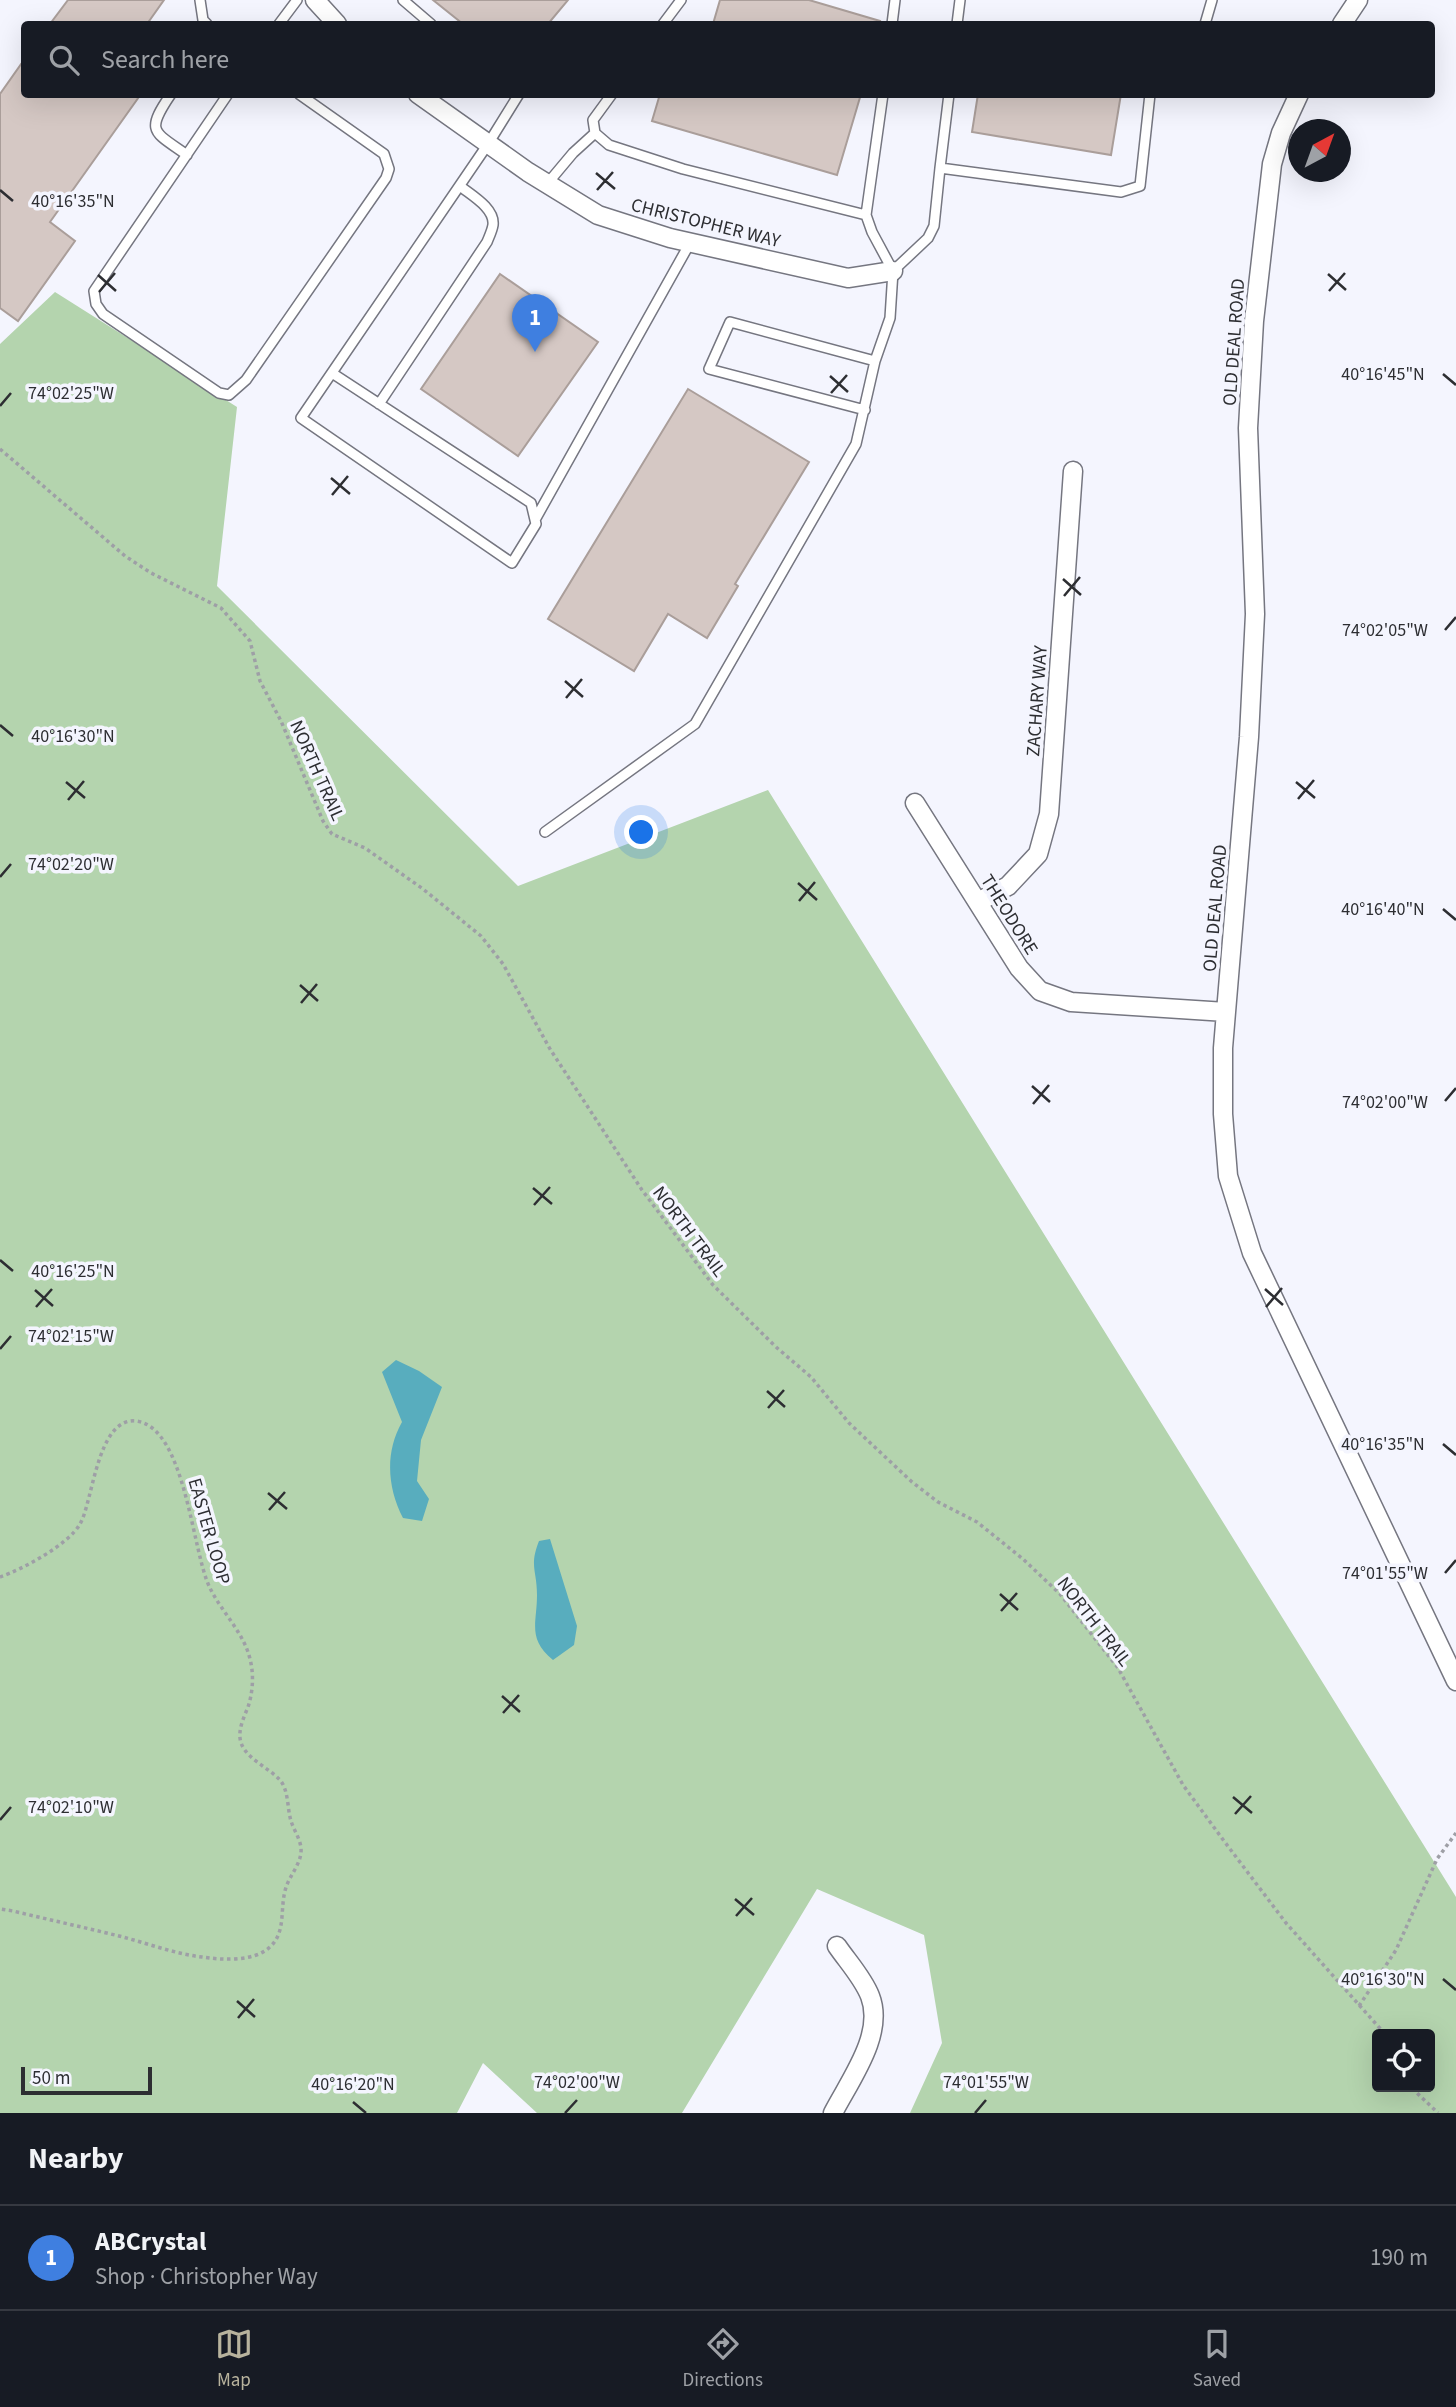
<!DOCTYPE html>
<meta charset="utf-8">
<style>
:root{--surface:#171b24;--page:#242831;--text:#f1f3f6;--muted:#9ea1a6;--line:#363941;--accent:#b8b39d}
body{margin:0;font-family:"Source Sans 3",sans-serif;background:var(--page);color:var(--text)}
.controls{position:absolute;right:21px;bottom:21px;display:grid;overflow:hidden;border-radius:7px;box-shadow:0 7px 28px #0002}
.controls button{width:63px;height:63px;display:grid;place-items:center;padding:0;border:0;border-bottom:2px solid var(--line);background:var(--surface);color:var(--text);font:35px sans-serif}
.compass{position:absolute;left:1288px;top:119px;width:63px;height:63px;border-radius:50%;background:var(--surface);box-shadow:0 7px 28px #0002;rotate:41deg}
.scale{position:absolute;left:21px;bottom:18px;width:131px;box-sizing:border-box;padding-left:7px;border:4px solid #2d2e32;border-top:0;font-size:19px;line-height:24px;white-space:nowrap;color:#2d2e32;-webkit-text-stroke:5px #f4f5fe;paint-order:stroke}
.you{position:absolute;left:642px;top:833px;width:24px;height:24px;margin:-18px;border:5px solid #fff;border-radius:50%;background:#1a73e8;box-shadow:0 0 0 10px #1a73e833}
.badge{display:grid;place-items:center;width:46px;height:46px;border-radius:50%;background:var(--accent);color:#fff;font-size:23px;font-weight:700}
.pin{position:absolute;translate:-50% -58px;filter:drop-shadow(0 2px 4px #0008)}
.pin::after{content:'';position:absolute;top:37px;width:24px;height:21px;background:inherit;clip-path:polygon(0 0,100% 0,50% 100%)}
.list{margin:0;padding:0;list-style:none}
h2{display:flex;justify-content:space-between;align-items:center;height:91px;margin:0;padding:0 28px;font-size:30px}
h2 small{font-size:23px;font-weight:400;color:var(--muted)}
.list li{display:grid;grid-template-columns:46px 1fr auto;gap:21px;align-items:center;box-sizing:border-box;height:105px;padding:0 28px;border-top:2px solid var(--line)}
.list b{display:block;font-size:26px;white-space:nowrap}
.list p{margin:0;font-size:23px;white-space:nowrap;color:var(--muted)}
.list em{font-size:23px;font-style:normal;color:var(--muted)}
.icon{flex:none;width:38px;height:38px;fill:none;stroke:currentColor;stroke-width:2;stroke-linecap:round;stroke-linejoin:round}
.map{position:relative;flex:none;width:1456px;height:2113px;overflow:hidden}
.search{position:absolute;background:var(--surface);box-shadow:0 7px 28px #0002;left:21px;right:21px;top:21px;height:77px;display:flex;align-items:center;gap:18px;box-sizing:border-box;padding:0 24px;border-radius:7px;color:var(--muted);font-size:26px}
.sheet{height:196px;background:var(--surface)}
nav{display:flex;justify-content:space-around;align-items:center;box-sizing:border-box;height:98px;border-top:2px solid var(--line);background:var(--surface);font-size:19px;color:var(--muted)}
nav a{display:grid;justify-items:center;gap:4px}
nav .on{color:var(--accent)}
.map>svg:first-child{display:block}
.green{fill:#b4d4ae;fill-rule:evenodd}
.water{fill:#58adbe}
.building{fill:#d5c8c4;stroke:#aa9e9a;stroke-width:2}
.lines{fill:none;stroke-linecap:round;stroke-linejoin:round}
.lane-casing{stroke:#757680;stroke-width:12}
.street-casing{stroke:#757680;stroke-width:21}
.path{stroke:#9e9fa6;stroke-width:3.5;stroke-dasharray:3.5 3.5;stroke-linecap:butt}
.lane{stroke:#fff;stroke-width:9}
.street{stroke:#fff;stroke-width:18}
.ticks{fill:none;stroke:#2d2e32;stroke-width:2.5}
.labels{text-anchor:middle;stroke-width:7;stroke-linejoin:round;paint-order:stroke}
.street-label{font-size:19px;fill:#2d2e32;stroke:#f4f5fe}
.ticks-label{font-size:18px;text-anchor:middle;fill:#2d2e32;stroke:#f4f5fe;stroke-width:7;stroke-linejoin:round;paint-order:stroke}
</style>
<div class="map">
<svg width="1456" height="2113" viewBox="0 0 1456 2113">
<rect width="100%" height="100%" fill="#f4f5fe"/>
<path class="green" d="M55,292L237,407L217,586L518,886L768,790L1456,1897V2113H910L942,2043L924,1935L817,1889L682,2113H537L483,2063L457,2113H0V344ZM1377,2034H1430V2087H1377Z"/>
<path class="water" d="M396,1360L419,1371L442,1387L421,1440L417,1481L429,1499L422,1521L403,1518C387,1487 385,1452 402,1422L382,1372Z
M550,1539L577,1626L574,1645L553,1660C527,1638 537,1624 537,1595C537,1570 529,1566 539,1541Z"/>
<path class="building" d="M68,0H164L147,24H50Z
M433,0H568L548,24H463Z
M720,0H809L880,21L879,24H713Z
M24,60V94H141L50,222L75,241L18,321L0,308V94Z
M660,94H861L837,175L652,121Z
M978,94H1121L1111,155L972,132Z
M500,274L598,342L518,456L421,389Z
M688,389L809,462L735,584L738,586L707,638L668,614L634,671L548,619Z"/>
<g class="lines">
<defs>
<path id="lane" d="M200,0L203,20L207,24
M403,0L431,24
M279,24L297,0
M663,24L681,0
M892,24L895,0
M957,24L960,0
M1205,24L1212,0
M171,94C145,132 153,131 187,155
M228,94L94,291L96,304L103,314L219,393L229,395L246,380L386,178L389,169L384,154L299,94
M949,94L940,168L1121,192L1140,186L1150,94
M547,184L573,153L595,133
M866,215L883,94
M893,271L928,238L934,226L940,168
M332,373L531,503L536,524L512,563L301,418L488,144L519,94
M379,404L487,242C489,237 492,231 493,225C495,208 471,195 460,186
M865,410L709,369L730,322L875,361
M536,518L690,243
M545,832L695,724L856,444L875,361L890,318L893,271L872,232L866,215L683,169L609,145L595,133L593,120L612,94"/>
<path id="street" d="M315,0L337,24
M1342,24L1358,0
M418,94L528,172L598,215L670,238L848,278L893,271
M1299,94L1281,133L1272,164L1254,321L1248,428L1255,614L1249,737L1223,1048V1114L1228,1176L1252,1253L1456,1681
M915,803L1019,968L1040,991L1071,1002L1226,1012
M978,902L1008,886L1038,854L1049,814L1073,471
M833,2113C850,2080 885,2034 870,1996C863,1978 848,1962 837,1946"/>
</defs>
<use href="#lane" class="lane-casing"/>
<use href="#street" class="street-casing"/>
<path class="path" d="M0,449L125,556L151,573L221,608L250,641L260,681L281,721L323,821L332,834L365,848L423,889L481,936L503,964L550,1049L642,1190L713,1285L776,1347L811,1377L849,1423L912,1482L938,1502L977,1522L1023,1559L1060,1594L1118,1668L1183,1785L1224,1841L1286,1923L1385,2034
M0,1577C23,1569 68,1545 80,1524C93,1502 97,1417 136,1421C186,1427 192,1553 210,1588C221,1611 244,1633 250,1659C254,1674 253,1692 248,1707C244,1717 239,1727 240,1738C242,1757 268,1767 280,1780C289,1791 287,1808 291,1821C294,1831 302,1841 301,1852C300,1866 288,1877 285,1891C280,1910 286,1932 270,1947C254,1962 222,1960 202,1957C176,1954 149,1944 123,1937C87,1928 50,1920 13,1911L0,1909
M1359,2006L1396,1950L1437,1859L1456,1833
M1414,2087L1417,2093L1438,2113"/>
<use href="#lane" class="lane"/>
<use href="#street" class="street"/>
</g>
<path class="ticks" d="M596,173L615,189M0,190L13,201M597,190L613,172M1328,274L1346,290M98,275L116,291M1329,291L1345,273M99,292L115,273M1443,374L1456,385M830,376L848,392M831,393L847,375M0,406L11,393M331,478L350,494M332,495L348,476M1063,579L1081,595M1064,596L1080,577M1445,630L1456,617M565,681L583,697M566,698L582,679M0,725L13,736M66,782L85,798M1296,782L1315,798M1298,799L1314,780M68,800L84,781M0,877L11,864M798,883L817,900M799,901L815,882M1443,909L1456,920M300,985L318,1001M301,1003L317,984M1032,1086L1050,1102M1445,1101L1456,1088M1033,1104L1049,1085M533,1188L552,1204M534,1205L550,1187M0,1260L13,1271M1265,1289L1283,1305M35,1290L53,1306M36,1307L52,1289M1266,1307L1282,1288M0,1349L11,1336M767,1391L785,1407M768,1408L784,1390M1443,1444L1456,1455M268,1493L287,1509M269,1510L285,1492M1445,1573L1456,1560M1000,1594L1018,1610M1001,1611L1017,1593M502,1696L520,1712M503,1713L519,1695M1233,1797L1252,1813M1235,1814L1251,1796M0,1820L11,1807M735,1899L754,1915M736,1916L752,1898M1443,1979L1456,1990M237,2001L255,2017M238,2018L254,1999M353,2102L366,2113M565,2113L577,2100M975,2113L986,2100"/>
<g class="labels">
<g class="street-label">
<text transform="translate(706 222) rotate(14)" y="7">CHRISTOPHER WAY</text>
<text transform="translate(1233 342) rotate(-86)" y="7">OLD DEAL ROAD</text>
<text transform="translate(1036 701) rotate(-86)" y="7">ZACHARY WAY</text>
<text transform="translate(318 770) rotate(66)" y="7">NORTH TRAIL</text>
<text transform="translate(1214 908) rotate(-85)" y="7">OLD DEAL ROAD</text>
<text transform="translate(1010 914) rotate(58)" y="7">THEODORE</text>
<text transform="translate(690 1231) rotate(53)" y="7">NORTH TRAIL</text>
<text transform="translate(210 1531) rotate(74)" y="7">EASTER LOOP</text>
<text transform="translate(1095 1621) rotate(52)" y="7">NORTH TRAIL</text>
</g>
</g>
<g class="ticks-label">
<text x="73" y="207">40°16'35"N</text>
<text x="1383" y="380">40°16'45"N</text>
<text x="71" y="399">74°02'25"W</text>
<text x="1385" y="636">74°02'05"W</text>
<text x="73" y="742">40°16'30"N</text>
<text x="71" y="870">74°02'20"W</text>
<text x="1383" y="915">40°16'40"N</text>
<text x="1385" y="1108">74°02'00"W</text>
<text x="73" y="1277">40°16'25"N</text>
<text x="71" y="1342">74°02'15"W</text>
<text x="1383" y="1450">40°16'35"N</text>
<text x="1385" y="1579">74°01'55"W</text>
<text x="71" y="1813">74°02'10"W</text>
<text x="1383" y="1985">40°16'30"N</text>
<text x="577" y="2088">74°02'00"W</text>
<text x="986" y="2088">74°01'55"W</text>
<text x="353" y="2090">40°16'20"N</text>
</g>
</svg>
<div class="controls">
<button><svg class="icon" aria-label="locate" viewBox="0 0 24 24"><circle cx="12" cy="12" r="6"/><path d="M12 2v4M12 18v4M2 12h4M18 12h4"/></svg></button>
</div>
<svg class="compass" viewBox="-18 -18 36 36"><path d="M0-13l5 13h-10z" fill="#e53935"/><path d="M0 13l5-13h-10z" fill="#9ea1a6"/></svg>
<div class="scale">50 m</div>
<div class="you"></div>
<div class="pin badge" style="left:535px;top:352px;background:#3f7fe0">1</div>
<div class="search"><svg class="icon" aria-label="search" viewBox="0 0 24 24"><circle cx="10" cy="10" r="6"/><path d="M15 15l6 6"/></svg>Search here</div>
</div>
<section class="sheet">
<h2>Nearby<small></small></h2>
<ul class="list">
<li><span class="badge" style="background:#3f7fe0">1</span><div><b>ABCrystal</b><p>Shop · Christopher Way</p></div><em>190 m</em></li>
</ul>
</section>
<nav>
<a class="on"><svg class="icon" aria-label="map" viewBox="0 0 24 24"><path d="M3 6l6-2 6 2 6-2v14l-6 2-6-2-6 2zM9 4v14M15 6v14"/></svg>Map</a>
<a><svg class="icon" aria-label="directions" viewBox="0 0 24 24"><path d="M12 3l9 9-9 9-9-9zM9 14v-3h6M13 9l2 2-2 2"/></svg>Directions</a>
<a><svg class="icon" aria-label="saved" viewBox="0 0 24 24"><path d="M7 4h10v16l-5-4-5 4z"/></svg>Saved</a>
</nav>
